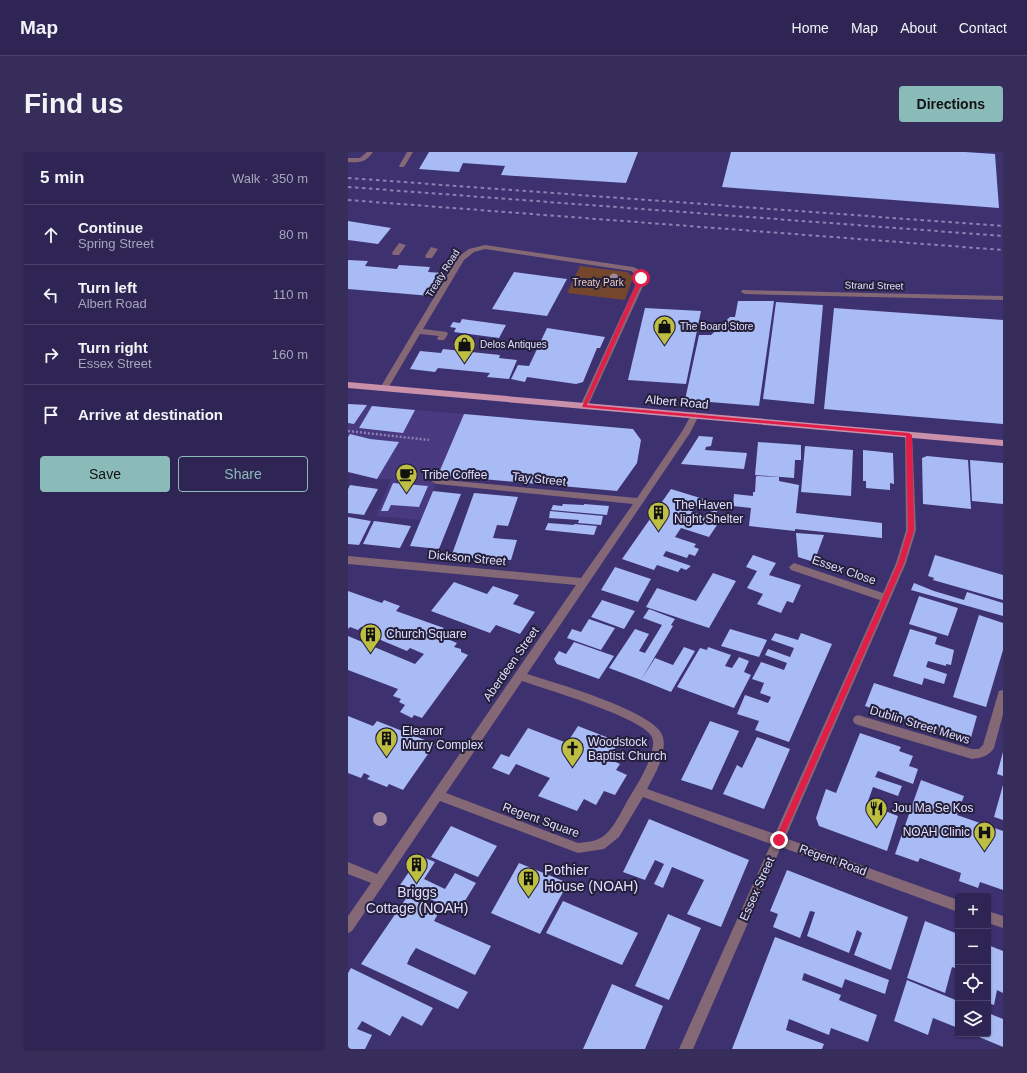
<!DOCTYPE html>
<meta charset="utf-8">
<style>
:root{--surface:#2e2554;--page:#362d5a;--text:#f1f3f6;--muted:#a7a5b8;--line:#49426b;--accent:#8bbbb9}
body{margin:0;font-family:Arial,sans-serif;background:var(--page);color:var(--text)}
.controls{position:absolute;right:12px;bottom:12px;display:grid;overflow:hidden;border-radius:4px;box-shadow:0 1px 3px #0004}
.controls button{width:36px;height:36px;display:grid;place-items:center;padding:0;border:0;border-bottom:1px solid var(--line);background:var(--surface);color:var(--text);font:20px sans-serif}
.stop{position:absolute;width:12px;height:12px;margin:-9px;border:3px solid #e11d48;border-radius:50%;background:#fff}
.stop.end{background:#e11d48;border-color:#fff;box-shadow:0 1px 4px #0008}
.list{margin:0;padding:0;list-style:none}
h2{display:flex;justify-content:space-between;align-items:center;height:52px;margin:0;padding:0 16px;font-size:17px}
h2 small{font-size:13px;font-weight:400;color:var(--muted)}
.list li{display:grid;grid-template-columns:26px 1fr auto;gap:12px;align-items:center;box-sizing:border-box;height:60px;padding:0 16px;border-top:1px solid var(--line)}
.list b{display:block;font-size:15px;white-space:nowrap}
.list p{margin:0;font-size:13px;white-space:nowrap;color:var(--muted)}
.list em{font-size:13px;font-style:normal;color:var(--muted)}
.actions{display:flex;gap:8px;padding:12px 16px}
.actions a{flex:1;padding:9px 0;border:1px solid var(--accent);border-radius:4px;text-align:center;font-size:14px;color:var(--accent)}
.actions .main{background:var(--accent);color:#111}
.icon{flex:none;width:22px;height:22px;fill:none;stroke:currentColor;stroke-width:2;stroke-linecap:round;stroke-linejoin:round}
.map{position:relative;flex:none;width:655px;height:897px;overflow:hidden;border-radius:4px}
header{display:flex;align-items:center;gap:24px;box-sizing:border-box;height:56px;padding:0 20px;background:var(--surface);border-bottom:1px solid var(--line)}
header strong{font-size:19px}
nav{display:flex;gap:22px;margin-inline-start:auto;font-size:14px}
.intro{display:flex;align-items:center;justify-content:space-between;box-sizing:border-box;height:96px;padding:0 24px}
h1{margin:0;font-size:28px}
.button{padding:10px 18px;border-radius:4px;background:var(--accent);color:#111;font-size:14px;font-weight:700}
main{display:flex;gap:24px;padding:0 24px}
aside{flex:1;background:var(--surface);border-radius:4px;box-shadow:0 1px 3px #0004}
.map>svg:first-child{display:block}
.built{fill:#483980}
.green{fill:#74472d}
.building{fill:#a8bbf4}
.lines{fill:none;stroke-linecap:round;stroke-linejoin:round}
.path{stroke:#8981b2;stroke-width:2.5;stroke-dasharray:2 2;stroke-linecap:butt}
.minor{fill:#846875;fill-rule:evenodd}
.major{fill:#c990aa;fill-rule:evenodd}
.rail{stroke:#8a82b2;stroke-width:2;stroke-dasharray:3.5 3.5;stroke-linecap:butt}
.tree{fill:#a2889a}
.route{fill:#e11d48}
.labels{text-anchor:middle;stroke-width:4;stroke-linejoin:round;paint-order:stroke}
.far-street-label{font-size:10px;fill:#e1dffe;stroke:#24203c}
.far-park-label{font-size:10px;fill:#f3cfbc;stroke:#24203c}
.far-poi-label{font-size:10px;fill:#e1dffe;stroke:#24203c;text-anchor:start}
.street-label{font-size:12px;fill:#e1dffe;stroke:#24203c}
.poi-label{font-size:12px;fill:#e1dffe;stroke:#24203c;text-anchor:start}
.near-poi-label{font-size:14px;fill:#e1dffe;stroke:#24203c;text-anchor:start}
</style>
<header>
<strong>Map</strong>
<nav><a>Home</a><a>Map</a><a>About</a><a>Contact</a></nav>
</header>
<div class="intro"><h1>Find us</h1><a class="button">Directions</a></div>
<main>
<aside>
<h2>5 min<small>Walk · 350 m</small></h2>
<ul class="list">
<li><svg class="icon" aria-label="ahead" viewBox="0 0 24 24"><path d="M12 20V5M6 11l6-6 6 6"/></svg><div><b>Continue</b><p>Spring Street</p></div><em>80 m</em></li>
<li><svg class="icon" aria-label="left" viewBox="0 0 24 24"><path d="M17 20v-9H6M10 6l-5 5 5 5"/></svg><div><b>Turn left</b><p>Albert Road</p></div><em>110 m</em></li>
<li><svg class="icon" aria-label="right" viewBox="0 0 24 24"><path d="M7 20v-9h11M14 6l5 5-5 5"/></svg><div><b>Turn right</b><p>Essex Street</p></div><em>160 m</em></li>
<li><svg class="icon" aria-label="arrive" viewBox="0 0 24 24"><path d="M6 21V4h12l-3 4 3 4H6"/></svg><div><b>Arrive at destination</b></div></li>
</ul>
<div class="actions"><a class="main">Save</a><a>Share</a></div>
</aside>
<div class="map">
<svg width="655" height="897" viewBox="0 0 655 897">
<rect width="100%" height="100%" fill="#3e3170"/>
<path class="built" d="M0,252L116,262L73,368L28,364L43,327H29L0,320Z"/>
<path class="green" d="M232,114L279,120L285,125L277,148L219,141Z"/>
<path class="building" d="M81,0H290L278,31L153,23L157,14L115,11L111,20L71,17Z
M383,0H617L647,2L651,56L374,35Z
M0,69L43,76L30,92L0,88Z
M0,108L20,109L17,114L49,117L51,113L82,115L80,120L95,121L83,144L0,137Z
M166,120L219,127L199,164L144,157Z
M390,149H426L411,254L337,248L351,183H363L382,165H387Z
M428,150L475,153L466,252L415,247Z
M297,156L353,159L338,232L280,228Z
M486,156L655,168V272L476,257Z
M114,167L158,173L151,186L106,180L108,176L102,175L105,170L112,171Z
M199,176L257,185L252,196H249L235,230L228,232L179,225L177,230L163,227L170,213L181,214Z
M95,197L152,203L151,206L169,208L161,227L139,225L142,221L90,216L87,220L62,217L72,199L93,201Z
M0,252L19,253L6,272L0,271Z
M24,254L67,258L55,281L11,276Z
M116,262L285,277L293,288L289,311L269,339L90,323Z
M2,282L22,287L51,290L29,327L0,320V285Z
M351,284L365,285L363,294L358,295L357,298L399,301L396,317L333,312Z
M410,290L453,293V308H447L446,326L407,323Z
M457,294L505,298L503,344L453,340Z
M515,298L545,301L546,332L542,331V338L518,336V329H515Z
M579,304L620,308L623,357L575,352L574,306Z
M622,308L655,311V352L624,349Z
M408,324L431,325V329L451,333L448,361L534,371V386L447,377V379L401,374L403,356L385,354L386,342L405,344V340H407Z
M45,331L80,334L71,355L43,353L40,359H33Z
M2,333L30,337L16,363L0,361V337Z
M323,337L378,354L375,359L371,357L368,361L348,354L344,360L365,367L362,371L369,373L361,385L333,376L327,385L348,392L346,395L351,397L347,404L341,402L339,406L318,399L315,404L343,414L338,418L333,416L330,420L309,413L306,418L274,407Z
M85,339L113,342L91,397L62,394Z
M126,341L170,345L160,374L149,373L145,386L169,388L163,408L103,405Z
M215,352L236,353V352L261,354L259,363L203,358L205,353L214,354Z
M202,359L255,364L253,373L230,371L231,368L201,366Z
M0,365L23,369L11,393L0,392Z
M26,369L63,374L52,396L15,392Z
M200,371L226,373V372L249,374L246,383L197,378Z
M448,381L476,383L466,410L450,405Z
M405,403L428,411L421,423L453,433L445,451L439,449L433,461L409,452L415,442L399,436L409,419L398,415Z
M587,403L655,423V448L585,428L586,426L580,424Z
M267,415L303,427L290,450L253,438Z
M365,421L388,429L361,476L298,455L309,436L348,449Z
M106,430L139,442L145,434L171,443L165,452L187,460L172,482L148,473L142,481L83,459Z
M566,431L586,439L616,448L619,440L655,451V464L563,438Z
M0,439L34,451L36,448L52,454L48,459L96,476L92,479L98,481L95,485L109,491L106,495L113,497V500L120,503L74,566L66,563L64,566L52,560L57,553L51,550L53,547L45,544L50,537L0,518V484L67,512L76,502L62,496L59,499L28,486L29,481L13,475L10,478L2,475L0,477Z
M571,444L610,456L600,484L561,472Z
M254,448L287,459L276,477L243,465Z
M301,457L327,467L323,473L325,474L293,528L261,516L287,477L301,482L291,499L297,501L314,473L295,466Z
M631,463L655,471V498L638,555L605,545Z
M241,467L267,476L253,498L219,486L224,477L233,480Z
M382,477L419,488L411,505L373,494Z
M562,477L589,485L587,492L606,498L603,513L598,512V514L580,509L578,515L599,522L596,532L576,526L574,533L545,524Z
M427,481L450,488L453,481L484,492L441,590L407,578L411,569L389,562L397,543L420,551L423,545L412,541L416,531L404,527L413,510L436,518L439,511L417,503L420,497L442,505L446,496L423,488Z
M226,490L266,504L251,527L209,512L206,507L211,499L218,502Z
M336,495L347,499L323,540L293,528L307,506L325,513Z
M360,495L383,503L377,514L384,516L391,505L401,509L396,520L403,523L386,556L329,535L352,496L359,498Z
M526,531L629,564L622,589L517,554Z
M0,564L25,574L29,569L87,592L55,638L41,632L39,635L19,627L22,624L16,621L13,626L0,621Z
M362,569L391,579L364,638L333,628Z
M230,574L271,590L261,607L272,612L268,618L279,623L267,643L256,639L248,653L236,647L229,659L190,644L202,626L168,612L161,623L144,616L153,602L161,605L180,576L219,591Z
M512,581L553,595L551,599L565,604L561,614L570,617L565,632L530,619L527,625L554,634L550,644L525,635L519,652L550,664L539,699L471,674L468,666L478,637L488,641Z
M409,585L442,597L416,657L375,642L389,613L394,616Z
M655,600V624L649,622Z
M573,628L616,644L609,663L655,679V738L632,730L630,736L611,729L613,721L572,706L570,710L547,702Z
M655,633V668L646,665Z
M301,667L401,708L373,775L339,762L356,728L324,715L315,736L306,732L316,712L307,708L297,728L275,720Z
M103,674L149,694L130,725L83,705Z
M72,704L87,710L76,727L97,737L107,721L128,731L110,760L52,733Z
M171,711L220,731L192,782L143,761Z
M439,718L560,765L543,818L506,803L514,781L509,778L501,801L459,784L467,760L462,759L452,786L425,775L430,762L422,759Z
M59,745L91,760L86,769L143,794L127,823L68,796L62,805L59,812L120,840L110,857L13,812Z
M215,749L290,781L274,813L198,781Z
M320,762L353,776L321,848L287,834Z
M577,769L610,782V817L604,815L597,841L559,826Z
M427,785L541,828L537,842L497,827L494,836L456,821L454,828L493,843L491,848L529,863L520,890L483,876L481,883L441,867L438,878L476,892L474,897H384Z
M640,793L655,799V841L649,838L646,853L640,851Z
M3,816L85,856L74,874L54,864L42,884L14,869L9,877L24,883L17,897H0V821Z
M559,828L610,849V876L585,866L580,883L546,869Z
M264,832L315,854L297,897H235Z
M640,861L655,867V895L624,882H640Z"/>
<g class="lines">
<path class="path" d="M0,279L81,288"/>
<path class="minor" d="M19,0H25C18,10 12,11 0,10V6H12Z
M59,0H65L56,15H52L51,14Z
M51,91L58,93L51,103H45L44,101Z
M137,93L285,115C294,118 297,123 296,132L239,256L236,257L232,254L288,132C289,125 289,123 283,119L137,97L126,100L116,108L75,177L99,180L100,182L96,188H90L89,186L91,184L72,182L39,238L36,239L32,236L110,105L121,97Z
M83,95L90,97L84,106H78L77,104Z
M394,138L655,144V148L397,142L393,140Z
M347,260L351,263L342,281L179,522C204,530 310,560 315,585C319,602 307,622 299,637L427,682L532,448L443,418L441,415L446,411L535,441L548,411L558,378L557,283L558,281H564L568,378L558,411L437,686L610,748V760L433,695L345,897H331L423,692L295,645L271,685L256,697L230,701L92,649L4,779L0,781V764L23,731L0,722V710L29,722L228,433L0,412V404L233,426L285,352L89,332L86,331L84,329L86,327L289,346L335,278L344,261ZM174,529C197,537 296,566 304,585C310,600 289,633 281,646C273,659 264,683 248,688C242,690 236,690 230,691L98,641Z
M655,538V562L646,596C641,604 633,606 624,607L510,573L506,571L505,568L506,565L510,563L624,597H631L635,593L650,542L651,539Z
M640,759L655,764V776L640,771Z"/>
<path class="major" d="M0,230L655,288V294L0,236Z"/>
<path class="rail" d="M0,26L655,74
M0,35L655,84
M0,48L655,98"/>
</g>
<g class="tree">
<circle cx="266" cy="126" r="4.5"/>
<circle cx="32" cy="667" r="7"/>
</g>
<path class="route" d="M293,124L296,126L239,253L561,281L564,283L566,378L556,411L434,688L431,691L427,688L550,411L560,378L558,284L234,255L291,126Z"/>
<defs>
<symbol id="shop-pin" viewBox="-11 -11 22 30"><path d="M0 17L-7.5 6A9.5 9.5 0 1 1 7.5 6Z" fill="#bebf42" stroke="#24203c"/><path d="M-5-2.5h2.3a2.7 3.5 0 0 1 5.4 0H5L5.5 6h-11ZM-1.5-2.5h3a1.5 2.3 0 0 0-3 0Z" fill="#111"/></symbol>
<symbol id="cafe-pin" viewBox="-11 -11 22 30"><path d="M0 17L-7.5 6A9.5 9.5 0 1 1 7.5 6Z" fill="#bebf42" stroke="#24203c"/><path d="M-5.5-4.5H6V0H3Q3 3.5 0 3.5H-2.5Q-5.5 3.5-5.5 0ZM3-3.2v2h1.7v-2ZM-6 4.5H4V6H-6Z" fill="#111"/></symbol>
<symbol id="building-pin" viewBox="-11 -11 22 30"><path d="M0 17L-7.5 6A9.5 9.5 0 1 1 7.5 6Z" fill="#bebf42" stroke="#24203c"/><path d="M-4-6H4V6H1V3H-1V6H-4ZM-2.5-4.3h1.7v1.8h-1.7ZM.8-4.3h1.7v1.8H.8ZM-2.5-1h1.7V.8h-1.7ZM.8-1h1.7V.8H.8Z" fill="#111"/></symbol>
<symbol id="church-pin" viewBox="-11 -11 22 30"><path d="M0 17L-7.5 6A9.5 9.5 0 1 1 7.5 6Z" fill="#bebf42" stroke="#24203c"/><path d="M-1.2-6h2.4v3.5h3.3v2.4h-3.3V6h-2.4V-.1h-3.3v-2.4h3.3Z" fill="#111"/></symbol>
<symbol id="restaurant-pin" viewBox="-11 -11 22 30"><path d="M0 17L-7.5 6A9.5 9.5 0 1 1 7.5 6Z" fill="#bebf42" stroke="#24203c"/><path d="M-5-6h1v4h1v-4h1v4h1v-4h1v5L-1.5 .5V6h-2V.5L-5-1ZM5-6V6H3V1.5H1.5Q1.5-4 5-6Z" fill="#111"/></symbol>
<symbol id="hospital-pin" viewBox="-11 -11 22 30"><path d="M0 17L-7.5 6A9.5 9.5 0 1 1 7.5 6Z" fill="#bebf42" stroke="#24203c"/><path d="M-5-5h3v3.5h4V-5h3V5h-3V1.5h-4V5h-3Z" fill="#111"/></symbol>
</defs>
<g fill-rule="evenodd">
<use href="#shop-pin" x="304" y="162" width="25" height="34"/>
<use href="#shop-pin" x="104" y="180" width="25" height="34"/>
<use href="#cafe-pin" x="46" y="310" width="25" height="34"/>
<use href="#building-pin" x="298" y="348" width="25" height="34"/>
<use href="#building-pin" x="10" y="470" width="25" height="34"/>
<use href="#building-pin" x="26" y="574" width="25" height="34"/>
<use href="#church-pin" x="212" y="584" width="25" height="34"/>
<use href="#restaurant-pin" x="516" y="644" width="25" height="34"/>
<use href="#hospital-pin" x="624" y="668" width="25" height="34"/>
<use href="#building-pin" x="56" y="700" width="25" height="34"/>
<use href="#building-pin" x="168" y="714" width="25" height="34"/>
</g>
<g class="labels">
<g class="far-street-label">
<text transform="translate(94 121) rotate(-58)" y="4">Treaty Road</text>
<text transform="translate(526 133) rotate(1)" y="4">Strand Street</text>
</g>
<g class="far-park-label">
<text x="250" y="134">Treaty Park</text>
</g>
<g class="far-poi-label">
<text x="332" y="178">The Board Store</text>
<text x="132" y="196">Delos Antiques</text>
</g>
<g class="street-label">
<text transform="translate(329 250) rotate(5)" y="4">Albert Road</text>
<text transform="translate(191 327) rotate(6)" y="4">Tay Street</text>
<text transform="translate(119 406) rotate(5)" y="4">Dickson Street</text>
<text transform="translate(496 418) rotate(19)" y="4">Essex Close</text>
<text transform="translate(163 512) rotate(-55)" y="4">Aberdeen Street</text>
<text transform="translate(572 573) rotate(17)" y="4">Dublin Street Mews</text>
<text transform="translate(193 668) rotate(20)" y="4">Regent Square</text>
<text transform="translate(485 708) rotate(20)" y="4">Regent Road</text>
<text transform="translate(409 737) rotate(-66)" y="4">Essex Street</text>
</g>
<g class="poi-label">
<text x="74" y="327">Tribe Coffee</text>
<text x="326" y="357">The Haven<tspan x="326" dy="14">Night Shelter</tspan></text>
<text x="38" y="486">Church Square</text>
<text x="54" y="583">Eleanor<tspan x="54" dy="14">Murry Complex</tspan></text>
<text x="240" y="594">Woodstock<tspan x="240" dy="14">Baptist Church</tspan></text>
<text x="544" y="660">Jou Ma Se Kos</text>
<text x="622" y="684" text-anchor="end">NOAH Clinic</text>
</g>
<g class="near-poi-label">
<text x="196" y="723">Pothier<tspan x="196" dy="16">House (NOAH)</tspan></text>
<text x="69" y="745" text-anchor="middle">Briggs<tspan x="69" dy="16">Cottage (NOAH)</tspan></text>
</g>
</g>
</svg>
<div class="controls">
<button>+</button>
<button>−</button>
<button><svg class="icon" aria-label="locate" viewBox="0 0 24 24"><circle cx="12" cy="12" r="6"/><path d="M12 2v4M12 18v4M2 12h4M18 12h4"/></svg></button>
<button><svg class="icon" aria-label="layers" viewBox="0 0 24 24"><path d="M12 4l9 5-9 5-9-5zM3 14l9 5 9-5"/></svg></button>
</div>
<div class="stop" style="left:293px;top:126px"></div>
<div class="stop end" style="left:431px;top:688px"></div>
</div>
</main>
